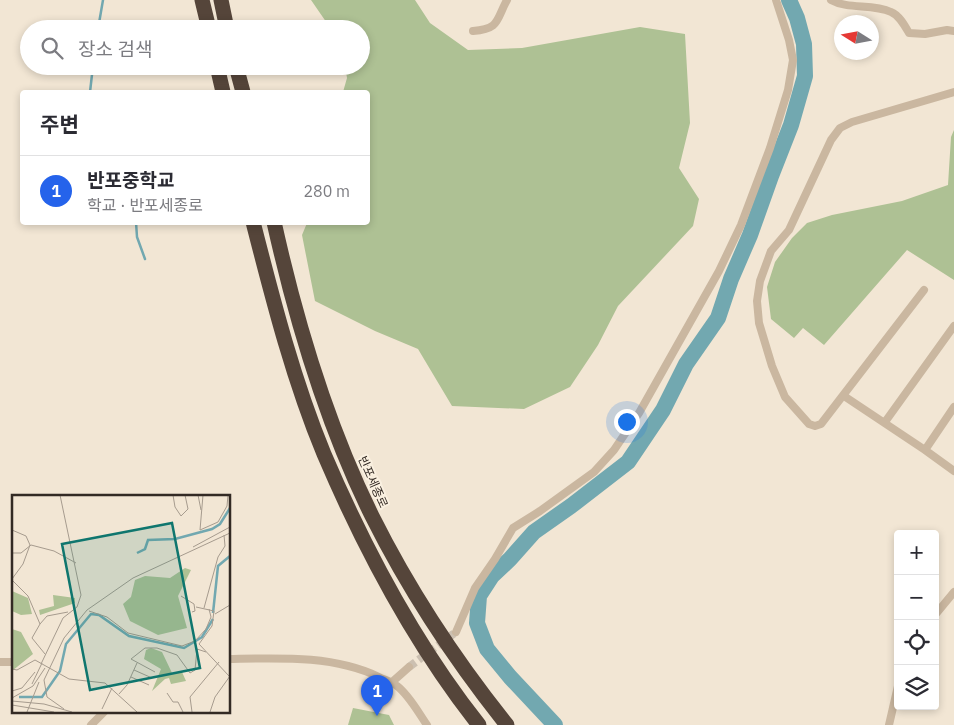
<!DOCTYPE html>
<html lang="ko">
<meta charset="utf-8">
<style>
:root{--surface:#fff;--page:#f2f2f3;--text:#2b2b33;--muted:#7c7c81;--line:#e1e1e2;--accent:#2563eb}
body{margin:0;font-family:"IBM Plex Sans","Noto Sans KR",sans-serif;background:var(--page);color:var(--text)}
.controls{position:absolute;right:15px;bottom:15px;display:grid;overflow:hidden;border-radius:5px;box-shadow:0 2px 8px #0003}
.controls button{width:45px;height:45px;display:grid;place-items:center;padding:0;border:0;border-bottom:1px solid var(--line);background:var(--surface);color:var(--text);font:25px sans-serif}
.compass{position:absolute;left:834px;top:15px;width:45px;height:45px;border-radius:50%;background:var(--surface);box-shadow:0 2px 8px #0003;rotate:281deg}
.you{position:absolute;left:626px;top:421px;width:18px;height:18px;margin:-12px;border:4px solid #fff;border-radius:50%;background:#1a73e8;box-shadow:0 0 0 8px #1a73e833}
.badge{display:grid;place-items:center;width:32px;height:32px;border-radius:50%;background:var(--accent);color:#fff;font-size:16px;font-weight:700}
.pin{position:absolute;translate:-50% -41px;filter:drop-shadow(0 1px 2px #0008)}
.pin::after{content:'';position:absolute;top:26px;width:18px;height:15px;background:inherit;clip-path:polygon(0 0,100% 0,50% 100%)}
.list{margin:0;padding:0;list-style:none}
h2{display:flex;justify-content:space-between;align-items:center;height:65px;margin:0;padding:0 20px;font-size:21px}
h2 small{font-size:16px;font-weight:400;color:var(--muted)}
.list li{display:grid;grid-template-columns:32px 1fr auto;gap:15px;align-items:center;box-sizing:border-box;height:70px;padding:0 20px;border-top:1px solid var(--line)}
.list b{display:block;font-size:19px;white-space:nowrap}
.list p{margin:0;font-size:16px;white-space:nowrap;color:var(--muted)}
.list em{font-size:16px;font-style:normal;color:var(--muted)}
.icon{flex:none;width:28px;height:28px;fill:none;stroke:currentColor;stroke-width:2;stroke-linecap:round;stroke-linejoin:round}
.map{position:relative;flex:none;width:954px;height:725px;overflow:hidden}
.search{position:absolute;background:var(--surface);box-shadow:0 2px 8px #0003;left:20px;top:20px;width:350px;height:55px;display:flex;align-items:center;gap:12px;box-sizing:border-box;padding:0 18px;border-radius:28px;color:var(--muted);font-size:19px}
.panel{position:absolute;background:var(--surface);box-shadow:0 2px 8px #0003;left:20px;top:90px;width:350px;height:135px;border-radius:5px}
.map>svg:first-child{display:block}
.green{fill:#aec194}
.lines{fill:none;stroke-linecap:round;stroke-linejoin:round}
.stream{stroke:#72a8b0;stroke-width:2.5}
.river{stroke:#72a8b0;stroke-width:16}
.street-tunnel{stroke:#ccc0b1;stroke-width:8;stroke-dasharray:8 4;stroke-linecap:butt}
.street{stroke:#cab7a0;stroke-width:8}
.highway{stroke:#55453a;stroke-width:15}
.labels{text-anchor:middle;stroke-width:4;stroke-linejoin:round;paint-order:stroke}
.street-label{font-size:12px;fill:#332a24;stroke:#faf0e0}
.inset-river{fill:none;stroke:#72a8b0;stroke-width:2.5}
.inset-road{fill:none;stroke:#a69b8e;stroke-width:1}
.view{fill:#0f766e;fill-opacity:0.15;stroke:#0f766e;stroke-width:2.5}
.inset-edge{fill:none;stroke:#332a24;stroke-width:2.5}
</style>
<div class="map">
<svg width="954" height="725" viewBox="0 0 954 725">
<rect width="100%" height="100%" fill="#f2e6d4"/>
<path class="green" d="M311,0H415L430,23L468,50L522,48L640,27L685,34L690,123L679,168L699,199L693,226L618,306L598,345L570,387L524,409L452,406L418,349L375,331L315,301L302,235L307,223L368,222V92H343L347,78L345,66H361V29H331Z
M954,130V280L907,250L824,345L803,328L794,338L771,319L767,287L775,262L792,238L807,223L832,215L902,201L948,185L951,137Z
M353,708L389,715L394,725H348Z"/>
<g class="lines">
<path class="stream" d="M98,29L103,0
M90,92L93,66
M136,222L137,237L145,259"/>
<path class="river" d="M555,725L510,677L487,649L477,623L479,596L492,576L510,559L534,532L571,506L628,462L663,410L686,364L718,318L731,279L750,235L771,176L791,125L805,76L804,44L797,18L789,0"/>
<path class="street-tunnel" d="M409,667L456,632"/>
<path class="street" d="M831,0C849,10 872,3 891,12C899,15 905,26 909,33L925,34L947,30L954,31
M473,31C500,29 496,20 507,0
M924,290L821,424L815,426L809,424L785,397L772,366L759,323L757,301L760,281L771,251L789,230L831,140L840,128L852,122L954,92
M844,396L925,450L954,471
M885,422L954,326
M925,450L954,407
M935,615L954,592
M456,632L475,588L495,559L513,528L540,511L594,472L614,450L639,413L719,271L741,225L770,148L788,90L793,60L789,40L776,0
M229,659C279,658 333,655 379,677C385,680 392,682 397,686C409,695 418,712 427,725
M0,662H14
M391,683L409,667
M91,725L105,711
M889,725L898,686"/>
<path class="highway" d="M202,0L209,29
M221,0L227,29
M217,66L223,92
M236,66L243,92
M253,222C273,300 293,379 324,454C365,550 414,643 479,725
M274,222C296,321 327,425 372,516C409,590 455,660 507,725"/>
</g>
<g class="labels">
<g class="street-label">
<text transform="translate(373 482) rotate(66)" y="4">반포세종로</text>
</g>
</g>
<g transform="translate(12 495)">
<rect width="218" height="218" fill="#f2e6d4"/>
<path d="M173,73L179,75L166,101L175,133L146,140L118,126L111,109L119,102L123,85L133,81L158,83ZM0,96L16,103L20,119L9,120L0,116ZM41,100L63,103V108L28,120L27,115L42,111ZM0,134L9,137L21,159L0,176ZM139,153L150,157L160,178L170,177L174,186L159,189L157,183L153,184L140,196L149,174L132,164L134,155Z" fill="#aec194"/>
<path class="inset-river" d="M125,58L133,54L136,45L163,44L200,34L208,29L218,13M201,118L206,71L218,61M7,202H30L48,176L54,149L79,119L87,120L117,141L172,153L190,142L201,124"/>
<path class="inset-road" d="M161,0L163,12L169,21L176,14L173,0M186,0L189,15M191,0L188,35L206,27L215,11L216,0M0,35L14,41L18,50L11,69L0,84M181,52L218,32M0,58H9L19,50L42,56L64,68M0,85L16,101L28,129L20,143L33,159M169,101L182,109L183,116L180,117M184,112L202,116L200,131L187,149L217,181M192,113L206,62L213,51L212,40M77,116L95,122L116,138L170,151L183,146L194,134L199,122L197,114M203,119L218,110M28,129L35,121L56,117M29,169L51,123L65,112L69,100L48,0M0,174L5,175L23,165L57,184L93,188L125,217M122,175L140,183M143,177L119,164L133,153H145L165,160L178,178L183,175L185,154L194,157M119,182L137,190M20,189L30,168M0,196L10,193L23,177M155,198L161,207H166L171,217M107,199L115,190L125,168M0,203L21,191L33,173M0,206L32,209L60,217M0,210L42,217M52,214L35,202L32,185L52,143L75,115L121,83L218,38M90,214L100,193M15,217L27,187M180,217L178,202L207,167M198,217L203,202L218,181"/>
<path class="view" d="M160,28L188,173L78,195L50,49Z"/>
<rect width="218" height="218" class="inset-edge"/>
</g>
</svg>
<div class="controls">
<button>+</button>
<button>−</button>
<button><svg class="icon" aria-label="locate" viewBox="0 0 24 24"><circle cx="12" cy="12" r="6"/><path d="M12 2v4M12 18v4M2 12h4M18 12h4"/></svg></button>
<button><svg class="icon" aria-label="layers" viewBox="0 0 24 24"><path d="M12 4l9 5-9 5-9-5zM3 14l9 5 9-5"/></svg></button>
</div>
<svg class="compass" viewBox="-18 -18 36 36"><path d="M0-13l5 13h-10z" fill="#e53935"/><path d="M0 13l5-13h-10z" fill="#7c7c81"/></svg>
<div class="you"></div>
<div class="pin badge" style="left:377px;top:716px">1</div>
<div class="search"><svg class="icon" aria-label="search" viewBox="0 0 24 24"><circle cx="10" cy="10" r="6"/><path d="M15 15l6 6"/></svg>장소 검색</div>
<section class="panel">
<h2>주변<small></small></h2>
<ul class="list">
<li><span class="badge">1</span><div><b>반포중학교</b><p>학교 · 반포세종로</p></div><em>280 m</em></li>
</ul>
</section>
</div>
